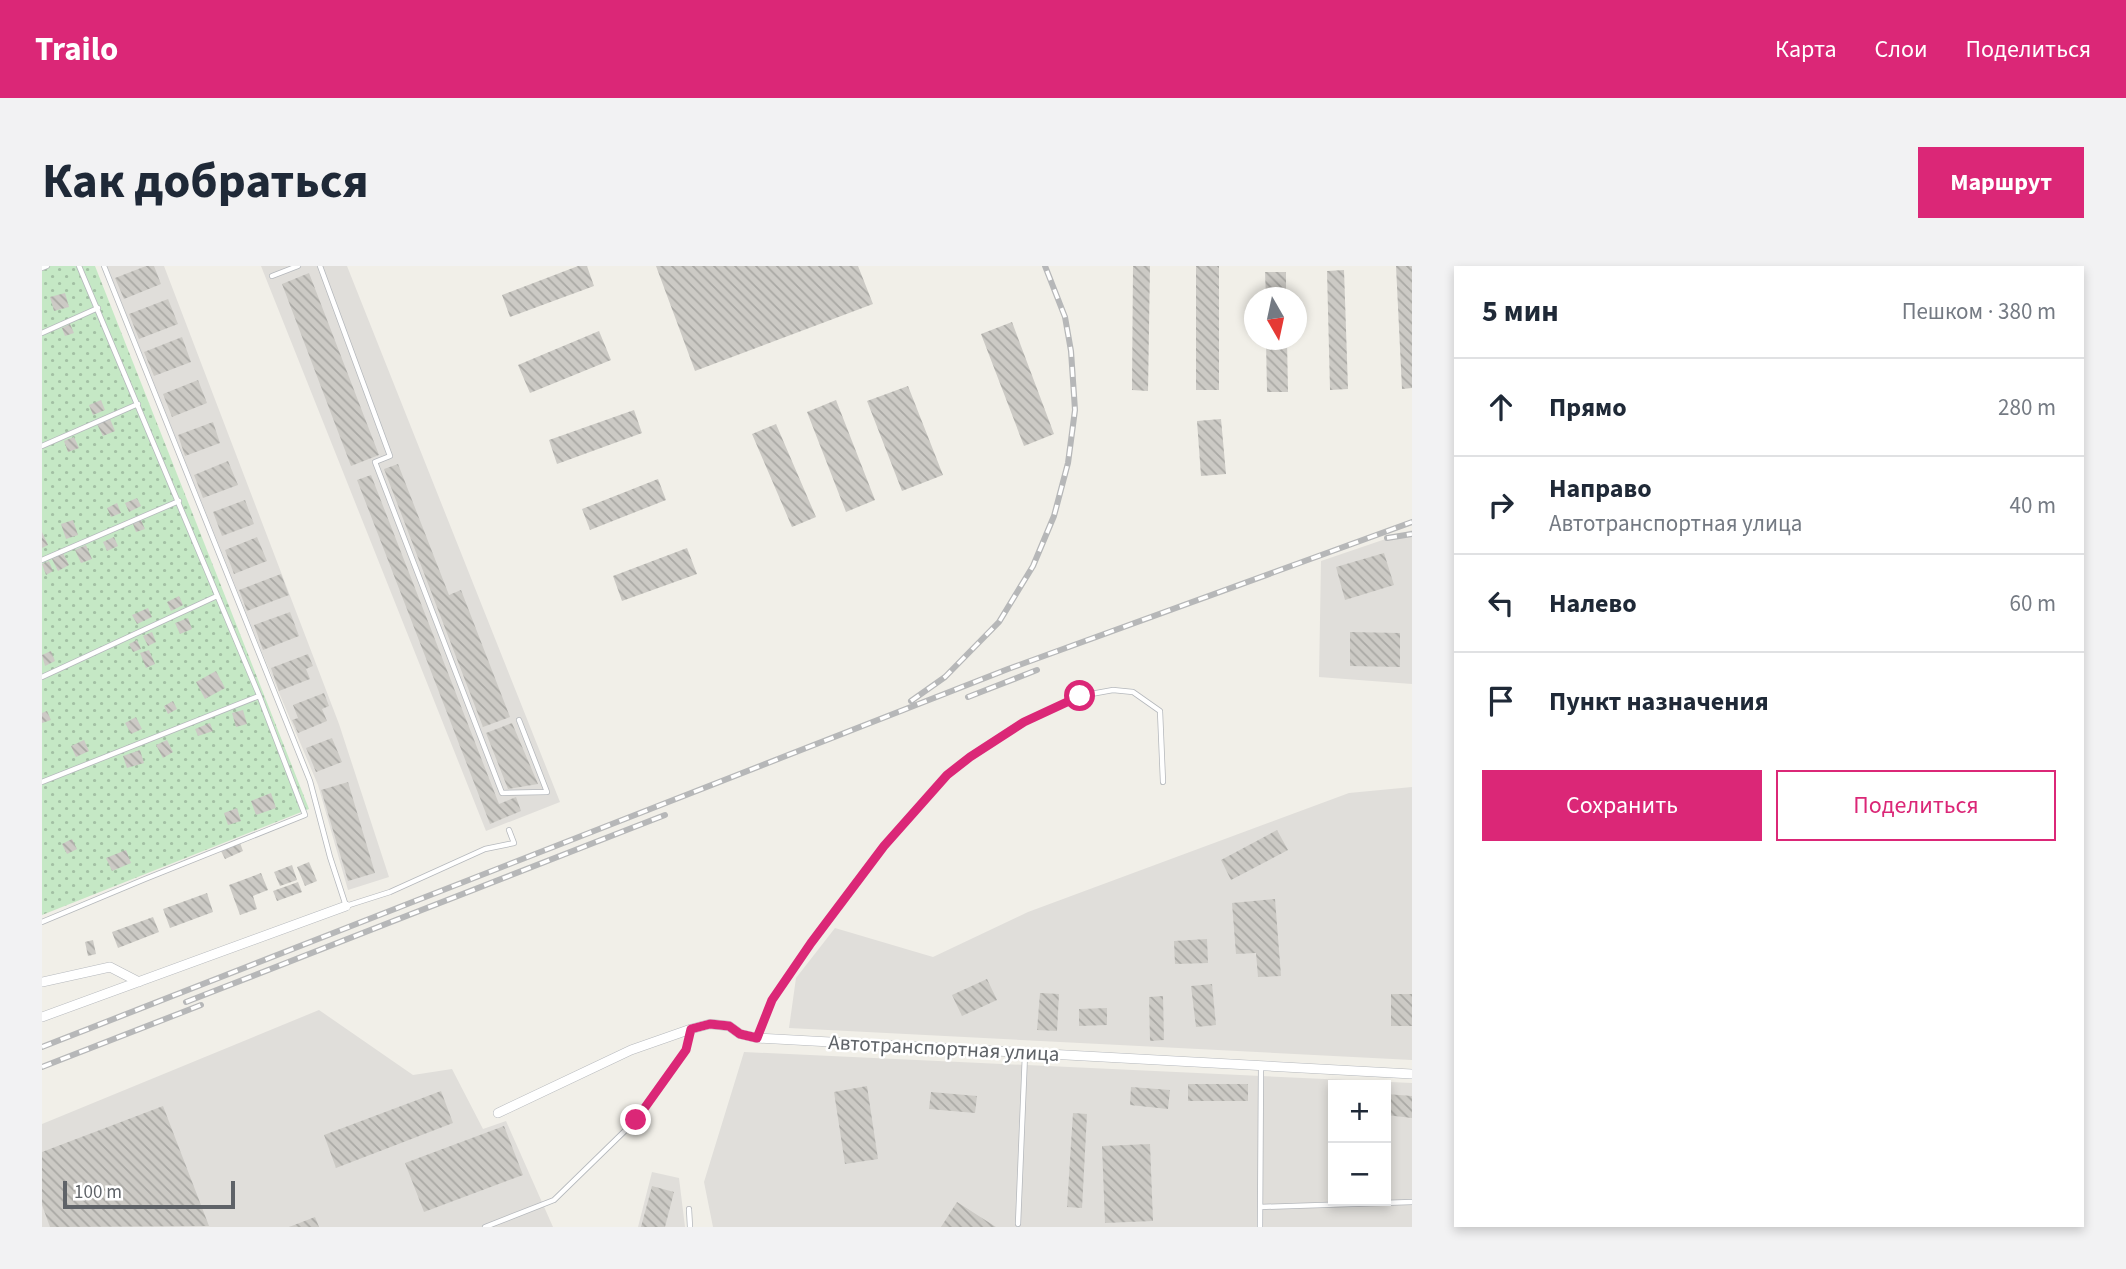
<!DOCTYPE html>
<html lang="ru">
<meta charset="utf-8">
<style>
:root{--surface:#fff;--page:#f2f2f3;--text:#1f2937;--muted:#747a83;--line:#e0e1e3;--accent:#db2777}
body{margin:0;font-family:"Source Sans 3",sans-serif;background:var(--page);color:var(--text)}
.controls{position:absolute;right:21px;bottom:21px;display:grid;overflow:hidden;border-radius:0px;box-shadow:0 4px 10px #0003}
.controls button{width:63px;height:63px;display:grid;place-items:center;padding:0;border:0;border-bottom:2px solid var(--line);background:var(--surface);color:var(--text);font:35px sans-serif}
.compass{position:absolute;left:1202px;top:21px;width:63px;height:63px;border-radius:50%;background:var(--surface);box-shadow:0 4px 10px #0003;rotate:171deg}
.scale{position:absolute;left:21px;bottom:18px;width:172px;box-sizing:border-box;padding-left:7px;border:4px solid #5f6368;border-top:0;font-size:19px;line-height:24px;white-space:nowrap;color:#5f6368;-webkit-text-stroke:5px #fff;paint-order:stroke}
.stop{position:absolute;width:21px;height:21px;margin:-16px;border:5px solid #db2777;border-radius:50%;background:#fff}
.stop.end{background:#db2777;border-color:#fff;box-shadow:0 2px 7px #0008}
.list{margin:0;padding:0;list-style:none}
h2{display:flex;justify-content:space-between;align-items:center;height:91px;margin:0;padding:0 28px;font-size:30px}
h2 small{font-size:23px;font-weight:400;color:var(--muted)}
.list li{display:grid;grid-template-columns:46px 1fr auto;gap:21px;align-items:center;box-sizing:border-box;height:98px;padding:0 28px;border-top:2px solid var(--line)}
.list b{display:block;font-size:26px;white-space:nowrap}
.list p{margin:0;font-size:23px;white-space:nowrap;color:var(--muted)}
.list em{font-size:23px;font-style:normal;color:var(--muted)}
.actions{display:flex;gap:14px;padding:21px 28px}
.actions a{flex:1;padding:16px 0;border:2px solid var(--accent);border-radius:0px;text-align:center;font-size:24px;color:var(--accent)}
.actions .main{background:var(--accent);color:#fff}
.icon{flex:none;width:38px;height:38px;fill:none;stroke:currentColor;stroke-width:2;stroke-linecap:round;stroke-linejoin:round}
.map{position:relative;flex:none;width:1370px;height:961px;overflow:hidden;border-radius:0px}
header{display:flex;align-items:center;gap:42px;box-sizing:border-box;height:98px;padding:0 35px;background:var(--accent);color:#fff}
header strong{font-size:33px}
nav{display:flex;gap:38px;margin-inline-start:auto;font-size:24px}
.intro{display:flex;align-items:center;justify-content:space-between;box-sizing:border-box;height:168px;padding:0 42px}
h1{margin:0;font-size:49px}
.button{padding:18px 32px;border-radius:0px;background:var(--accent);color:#fff;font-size:24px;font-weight:700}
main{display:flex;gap:42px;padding:0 42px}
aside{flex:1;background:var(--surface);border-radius:0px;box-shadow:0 4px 10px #0003}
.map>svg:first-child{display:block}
.industrial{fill:#e0deda;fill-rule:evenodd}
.garden{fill:url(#garden-dots)}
.building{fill:url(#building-back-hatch)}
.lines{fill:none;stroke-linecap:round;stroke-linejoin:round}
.lane-casing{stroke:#b5b8bc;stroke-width:6}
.street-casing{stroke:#b5b8bc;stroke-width:10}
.lane{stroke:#fff;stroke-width:4.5}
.street{stroke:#fff;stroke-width:9}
.rail-casing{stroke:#b6b7b8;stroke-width:6}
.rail{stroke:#fff;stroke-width:3.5;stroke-dasharray:10;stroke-linecap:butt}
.route{stroke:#db2777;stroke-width:9}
.labels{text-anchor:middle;stroke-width:5;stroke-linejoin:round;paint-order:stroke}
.street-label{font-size:21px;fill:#5f6368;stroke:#fff}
</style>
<header>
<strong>Trailo</strong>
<nav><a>Карта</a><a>Слои</a><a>Поделиться</a></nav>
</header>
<div class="intro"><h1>Как добраться</h1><a class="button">Маршрут</a></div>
<main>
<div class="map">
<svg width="1370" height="961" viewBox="0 0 1370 961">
<defs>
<pattern id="garden-dots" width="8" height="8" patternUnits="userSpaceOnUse" patternTransform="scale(1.75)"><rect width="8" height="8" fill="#c5e8c5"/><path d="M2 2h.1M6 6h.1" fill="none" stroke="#a3c0a4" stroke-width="1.8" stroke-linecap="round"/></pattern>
<pattern id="building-back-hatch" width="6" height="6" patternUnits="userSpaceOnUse" patternTransform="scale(1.75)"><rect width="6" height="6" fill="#cccac5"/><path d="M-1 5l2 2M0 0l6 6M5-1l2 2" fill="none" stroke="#a9a8a4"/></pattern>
</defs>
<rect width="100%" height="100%" fill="#f1efe8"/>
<path class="industrial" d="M65,0H122L297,458L347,611L306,624L276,519L219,384Z
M219,0H305L518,536L444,565Z
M1370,264V418L1277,411L1279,295Z
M1370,521V794L747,762L754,712L793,662L891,691L986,646L1307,527Z
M277,744L371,809L410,803L441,863L464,855L511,961H0V858Z
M702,786L1370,817V961H671L662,916ZM1291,819H1344V935H1291Z
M610,906L637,912L643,961H596Z"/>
<path class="garden" d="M0,0H53L267,543L0,649Z"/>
<path class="building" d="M104,0H112L119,18L82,33L73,12Z
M536,0H545L552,20L468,51L460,29Z
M614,0H816L831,38L653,105Z
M1091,0H1108L1106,125L1090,124Z
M1154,0H1177V124H1154Z
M1354,0H1370V122L1360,123Z
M1302,4L1306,123L1288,124L1285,5Z
M1223,6H1244V32H1224Z
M267,7L337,189L309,200L240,18Z
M23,27L27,41L12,45L8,31Z
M126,33L136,58L97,73L87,48Z
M970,56L1012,168L982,180L939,68Z
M28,58L32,67L23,70L20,62Z
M557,65L569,94L488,127L476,99Z
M140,71L149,96L112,110L102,86Z
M1224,74H1245L1246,126H1225Z
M156,114L165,137L130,151L121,128Z
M866,120L901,209L860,225L825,135Z
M59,134L63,144L51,149L47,139Z
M794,134L833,234L804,246L765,146Z
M592,144L600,167L515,198L507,174Z
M68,153L73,165L61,170L55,158Z
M1179,153L1184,208L1159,210L1155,155Z
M171,156L178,177L143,190L136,169Z
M734,158L774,251L750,261L710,168Z
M32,171L37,182L26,186L22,175Z
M186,195L196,219L161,232L152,209Z
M356,198L407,329L419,324L468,451L441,461L342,203Z
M329,209L457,538L474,531L479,545L448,558L315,214Z
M616,213L624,234L548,264L540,243Z
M95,232L99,240L87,246L83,237Z
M203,234L212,258L180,270L171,246Z
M75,237L79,247L69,251L65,242Z
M31,254L36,269L24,273L19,258Z
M99,254L103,263L94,266L91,258Z
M0,266L6,279L0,282Z
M72,271L76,280L65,285L61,276Z
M215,271L225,295L192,308L183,284Z
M44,279L50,293L39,297L33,284Z
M645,282L655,308L580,335L571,310Z
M21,287L27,299L16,305L10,293Z
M1342,287L1352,319L1303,334L1294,301Z
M7,295L11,305L4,309L0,298Z
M239,308L247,329L205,345L197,324Z
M137,330L141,339L129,345L125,336Z
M106,342L110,351L95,358L90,349Z
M248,346L257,370L221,384L212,359Z
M146,352L150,363L138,368L133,357Z
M110,366L114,376L106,380L101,370Z
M1308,366L1358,367V401L1308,400Z
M95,374L99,383L91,386L87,378Z
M107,384L113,398L104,402L98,387Z
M9,385L13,395L3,400L0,389Z
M266,388L271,400L264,403L268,413L237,425L229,402Z
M174,405L183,422L163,433L154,416Z
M282,427L287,440L280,443L285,455L256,467L250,454L256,452L251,439Z
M131,435L135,443L126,448L122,440Z
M201,444L205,458L194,461L190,447Z
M5,445L9,454L0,457V447Z
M94,451L100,463L89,468L83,457Z
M168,457L171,465L156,470L153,463Z
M470,457L496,518L466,523L444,467Z
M290,472L300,496L274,506L264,482Z
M42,474L47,485L34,491L29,480Z
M125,474L131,486L121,492L114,479Z
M98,484L102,497L85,502L81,490Z
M306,516L333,607L306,615L279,524Z
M229,527L234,542L214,549L209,535Z
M195,542L199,555L186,559L182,547Z
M1235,564L1246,584L1189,614L1179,594Z
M30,573L35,583L25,588L20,578Z
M198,577L201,585L183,593L179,585Z
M84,584L89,597L70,605L64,592Z
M267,596L275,615L263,620L255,601Z
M250,599L255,614L238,620L232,606Z
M219,607L226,624L211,630L215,643L198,649L187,619Z
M256,616L260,626L235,635L231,625Z
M165,627L171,646L128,662L121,643Z
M1233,633L1239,710L1216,711L1214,687L1194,688L1190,637Z
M111,651L117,666L76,682L70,666Z
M1165,673L1166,697L1133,698L1132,675Z
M51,674L54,688L46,690L43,676Z
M945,713L955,734L920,750L910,729Z
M1170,718L1174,759L1154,761L1149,720Z
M998,727L1017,728L1015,765L995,764Z
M1349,728H1370V760H1349Z
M1121,730L1122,774L1108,775L1107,731Z
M1065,742V759L1037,760V743Z
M1146,818H1206V835H1146Z
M825,820L836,893L803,898L792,826Z
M1089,821L1128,824L1126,843L1088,839Z
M399,825L411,857L294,902L282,869Z
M889,826L935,830L933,847L887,843Z
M1344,828L1370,830V852L1344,849Z
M121,840L167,960L8,961L0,939V886Z
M1031,847L1045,848L1040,942L1025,941Z
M462,860L481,909L382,946L363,897Z
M1108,878L1111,955L1063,957L1060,880Z
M610,920L632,926L623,961H599Z
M915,936L954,961H899Z
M273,951L277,961H247Z"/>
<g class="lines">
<defs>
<path id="lane" d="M62,0L268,515L288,591L304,640L348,626L443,583L472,577L467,564
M278,0L348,190L333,196L460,527L505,526L477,454
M0,2L5,0
M230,10L256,0
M0,67L56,42
M0,180L96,138
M0,294L137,235
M0,411L175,330
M0,516L217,430
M0,656L103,613L263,549L217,429L37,0
M715,772L730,734L769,677L842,580L905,509L928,491L982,456L1038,430L1071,424L1091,426L1118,445L1121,516
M1218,941L1370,936
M647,943L648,961
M976,958L983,788
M443,961L512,934L594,854L644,784L648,764
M1218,961L1219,800"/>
<path id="street" d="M0,716L68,701L97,716
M0,751L304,640
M456,847L589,784L649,763L668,758L687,760L698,768L715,772L1370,808"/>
</defs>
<use href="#lane" class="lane-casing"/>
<use href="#street" class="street-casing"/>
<use href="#lane" class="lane"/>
<use href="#street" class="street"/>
<defs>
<path id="rail" d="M1345,272L1370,268
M926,431L995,404
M869,435L903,411L957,356L991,300L1012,250L1026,197L1033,144L1029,85L1023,51L1003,0
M144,736L623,549
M0,781L966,403L1370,256
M0,801L159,739"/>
</defs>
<use href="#rail" class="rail-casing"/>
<use href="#rail" class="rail"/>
</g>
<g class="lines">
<path class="route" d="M594,854L644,784L649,763L668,758L687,760L698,768L715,772L730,734L769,677L842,580L905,509L928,491L982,456L1038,430"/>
</g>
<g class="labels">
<g class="street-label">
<text transform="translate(902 782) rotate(3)" y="7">Автотранспортная улица</text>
</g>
</g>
</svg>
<div class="controls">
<button>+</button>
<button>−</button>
</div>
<svg class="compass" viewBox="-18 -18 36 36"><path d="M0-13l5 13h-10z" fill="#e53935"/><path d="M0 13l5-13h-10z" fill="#747a83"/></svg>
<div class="scale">100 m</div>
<div class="stop" style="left:1038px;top:430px"></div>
<div class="stop end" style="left:594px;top:854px"></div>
</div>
<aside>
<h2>5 мин<small>Пешком · 380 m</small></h2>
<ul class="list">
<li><svg class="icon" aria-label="ahead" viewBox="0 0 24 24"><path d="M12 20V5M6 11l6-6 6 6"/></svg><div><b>Прямо</b></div><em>280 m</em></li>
<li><svg class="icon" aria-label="right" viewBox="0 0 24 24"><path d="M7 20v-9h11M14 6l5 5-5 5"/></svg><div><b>Направо</b><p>Автотранспортная улица</p></div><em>40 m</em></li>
<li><svg class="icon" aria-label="left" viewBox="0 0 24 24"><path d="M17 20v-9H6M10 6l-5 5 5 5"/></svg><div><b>Налево</b></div><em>60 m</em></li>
<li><svg class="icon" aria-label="arrive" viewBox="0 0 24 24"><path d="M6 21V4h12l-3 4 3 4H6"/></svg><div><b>Пункт назначения</b></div></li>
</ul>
<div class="actions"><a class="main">Сохранить</a><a>Поделиться</a></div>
</aside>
</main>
